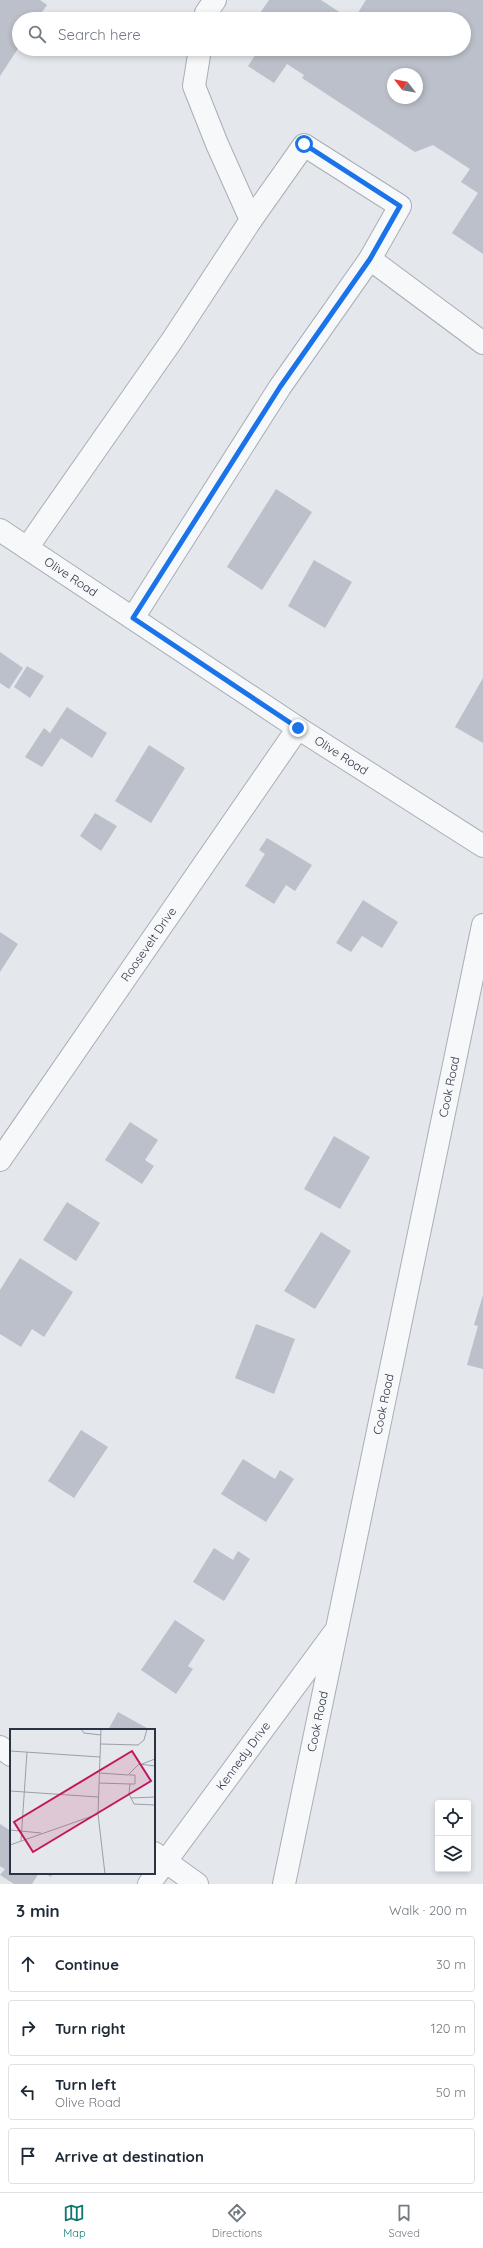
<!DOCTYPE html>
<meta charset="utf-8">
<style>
:root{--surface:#fff;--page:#f6f6f7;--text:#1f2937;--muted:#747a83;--line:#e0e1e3;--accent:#0f766e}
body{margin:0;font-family:Quicksand,sans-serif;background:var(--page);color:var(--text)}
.controls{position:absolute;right:12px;bottom:12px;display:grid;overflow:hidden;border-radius:4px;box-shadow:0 2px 6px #0003}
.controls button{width:36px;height:36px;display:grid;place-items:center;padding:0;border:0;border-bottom:1px solid var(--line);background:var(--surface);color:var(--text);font:20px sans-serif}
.compass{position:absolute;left:387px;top:68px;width:36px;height:36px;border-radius:50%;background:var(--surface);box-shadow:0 2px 6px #0003;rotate:301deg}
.stop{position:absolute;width:12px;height:12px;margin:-9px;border:3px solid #1a73e8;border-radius:50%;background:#fff}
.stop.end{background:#1a73e8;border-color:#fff;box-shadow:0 1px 4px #0008}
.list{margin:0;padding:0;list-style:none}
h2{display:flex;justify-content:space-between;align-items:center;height:52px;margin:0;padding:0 16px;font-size:17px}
h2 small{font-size:13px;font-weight:400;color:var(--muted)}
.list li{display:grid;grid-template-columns:26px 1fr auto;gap:12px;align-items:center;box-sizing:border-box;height:56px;margin:0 8px 8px;padding:0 8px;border:1px solid var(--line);border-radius:4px}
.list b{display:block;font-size:15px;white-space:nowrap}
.list p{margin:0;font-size:13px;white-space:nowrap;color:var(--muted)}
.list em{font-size:13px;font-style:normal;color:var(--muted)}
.icon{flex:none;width:22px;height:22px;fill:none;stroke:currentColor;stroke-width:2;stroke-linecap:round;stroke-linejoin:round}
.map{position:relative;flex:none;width:483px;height:1884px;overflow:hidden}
.search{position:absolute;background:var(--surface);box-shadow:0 2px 6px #0003;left:12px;right:12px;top:12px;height:44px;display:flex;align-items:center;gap:10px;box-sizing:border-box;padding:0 14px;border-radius:22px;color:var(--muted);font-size:15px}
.sheet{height:308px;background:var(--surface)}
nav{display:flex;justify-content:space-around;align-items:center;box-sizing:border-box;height:56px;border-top:1px solid var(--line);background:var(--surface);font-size:11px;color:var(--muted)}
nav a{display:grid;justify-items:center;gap:2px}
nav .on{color:var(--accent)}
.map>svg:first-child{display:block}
.building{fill:#bbc0ca;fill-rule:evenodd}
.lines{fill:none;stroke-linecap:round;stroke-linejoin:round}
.minor-casing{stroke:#a9aeb7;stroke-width:24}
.minor{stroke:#f7f8fa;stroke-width:22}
.route{stroke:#1a73e8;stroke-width:5}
.labels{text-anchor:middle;stroke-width:3;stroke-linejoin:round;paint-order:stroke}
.street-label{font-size:12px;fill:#2b3445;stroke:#f4f6f9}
.inset-road{fill:none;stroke:#9a9fa9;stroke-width:1}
.view{fill:#c2185b;fill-opacity:0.15;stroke:#c2185b;stroke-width:2}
.inset-edge{fill:none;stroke:#2b3445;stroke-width:2}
</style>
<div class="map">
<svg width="483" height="1884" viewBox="0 0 483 1884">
<rect width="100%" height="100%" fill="#e4e7ec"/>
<path class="building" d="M0,0H40L47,5L37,19H19V47L0,76Z
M269,0H321L350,19H256Z
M366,0H483V254L452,233L478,193L461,182L470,169L433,145L415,152L302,78L304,75L287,64L274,83L248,66L259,49H464V19H354ZM393,74H417V98H393Z
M276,489L312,512L262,590L227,567Z
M314,560L352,582L325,628L288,606Z
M0,652L23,668L9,689L0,683Z
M27,666L44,676L30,698L14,687Z
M483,678V743L455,727Z
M67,707L107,733L92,758L61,738L42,767L25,757L44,728L50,733Z
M149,745L185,768L151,823L115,801Z
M95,813L117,826L101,851L80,836Z
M267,838L312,865L295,891L286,885L274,904L245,886L265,854L259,850Z
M363,900L398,922L382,948L362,936L351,952L336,943Z
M0,932L18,944L0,972Z
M130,1122L158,1140L145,1160L154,1166L142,1184L105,1160Z
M334,1136L370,1157L340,1209L304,1189Z
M67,1202L100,1223L76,1261L43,1240Z
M321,1232L351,1251L315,1309L284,1291Z
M20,1258L73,1292L44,1337L32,1329L21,1347L0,1334V1290Z
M483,1295V1369L467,1365L478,1326L474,1325Z
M256,1324L295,1339L274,1394L235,1378Z
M81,1430L108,1447L74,1498L48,1481Z
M243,1459L275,1479L280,1470L294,1479L266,1522L221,1494Z
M214,1548L233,1560L238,1551L250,1559L224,1601L193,1582Z
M175,1620L205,1640L188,1666L193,1669L176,1694L141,1670Z
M118,1712L147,1728L145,1730H108Z
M0,1824L11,1831V1873H39L32,1884H14L0,1875L5,1869L0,1866Z
M44,1873H53L51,1877Z"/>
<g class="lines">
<defs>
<g id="minor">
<path d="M205,19L206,13L215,0"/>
<path d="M251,220L304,145L400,206L370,259"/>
<path id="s1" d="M0,530L298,728L483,846"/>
<path d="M27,548L173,339L251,220L217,144L194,86L200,49"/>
<path d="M133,618L280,387L370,259L483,343"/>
<path id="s2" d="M0,1160L298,728"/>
<path d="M0,1747L11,1755"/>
<path d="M154,1853L197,1884"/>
<path id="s3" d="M149,1884L334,1633"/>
<path id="s4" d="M284,1884L483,925"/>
</g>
</defs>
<use href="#minor" class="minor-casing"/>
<use href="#minor" class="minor"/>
</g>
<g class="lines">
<path class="route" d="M298,728L133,618L280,387L370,259L400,206L304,144"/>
</g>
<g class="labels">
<g class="street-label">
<text dy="4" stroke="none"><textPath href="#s1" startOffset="85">Olive Road</textPath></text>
<text dy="4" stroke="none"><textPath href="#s1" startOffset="409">Olive Road</textPath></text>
<text dy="4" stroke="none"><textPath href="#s2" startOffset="262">Roosevelt Drive</textPath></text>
<text dy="4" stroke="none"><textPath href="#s4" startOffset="814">Cook Road</textPath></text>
<text dy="4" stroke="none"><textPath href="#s4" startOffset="490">Cook Road</textPath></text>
<text dy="4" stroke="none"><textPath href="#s4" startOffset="166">Cook Road</textPath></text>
<text dy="4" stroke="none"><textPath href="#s3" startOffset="159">Kennedy Drive</textPath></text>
</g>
</g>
<g transform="translate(10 1729)">
<rect width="145" height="145" fill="#e4e7ec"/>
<path class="inset-road" d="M71,0L74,4L91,6M91,0L88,85L95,145M91,15L128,16L134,11L137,0M0,22L90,28M132,35L145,30M89,44L118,46L129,35L145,37M119,46H125V55H120M89,54L120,55L119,65L124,75L145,76M0,62L88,68M121,69L145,68M0,101L31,104M11,112L17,23M0,116L88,85"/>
<path class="view" d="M122,22L141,52L23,123L4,93Z"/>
<rect width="145" height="145" class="inset-edge"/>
</g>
</svg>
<div class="controls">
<button><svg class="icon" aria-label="locate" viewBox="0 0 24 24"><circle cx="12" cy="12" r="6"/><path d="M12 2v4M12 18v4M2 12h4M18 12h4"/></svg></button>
<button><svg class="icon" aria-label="layers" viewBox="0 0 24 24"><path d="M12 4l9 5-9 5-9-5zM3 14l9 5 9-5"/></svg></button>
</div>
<svg class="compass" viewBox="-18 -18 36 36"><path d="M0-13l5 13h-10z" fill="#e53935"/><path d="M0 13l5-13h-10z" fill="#747a83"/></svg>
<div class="stop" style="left:304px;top:144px"></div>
<div class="stop end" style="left:298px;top:728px"></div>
<div class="search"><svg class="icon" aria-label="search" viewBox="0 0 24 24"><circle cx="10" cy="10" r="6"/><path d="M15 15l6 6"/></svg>Search here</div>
</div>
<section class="sheet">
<h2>3 min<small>Walk · 200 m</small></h2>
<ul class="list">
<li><svg class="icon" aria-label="ahead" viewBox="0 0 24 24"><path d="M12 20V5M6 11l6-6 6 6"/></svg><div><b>Continue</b></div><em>30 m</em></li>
<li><svg class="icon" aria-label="right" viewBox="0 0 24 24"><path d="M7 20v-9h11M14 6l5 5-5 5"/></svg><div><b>Turn right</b></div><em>120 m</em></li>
<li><svg class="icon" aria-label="left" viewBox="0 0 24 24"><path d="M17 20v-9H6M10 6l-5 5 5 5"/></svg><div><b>Turn left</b><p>Olive Road</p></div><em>50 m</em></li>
<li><svg class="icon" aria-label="arrive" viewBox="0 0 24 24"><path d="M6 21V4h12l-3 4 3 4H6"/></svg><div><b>Arrive at destination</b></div></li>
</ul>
</section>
<nav>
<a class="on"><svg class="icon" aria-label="map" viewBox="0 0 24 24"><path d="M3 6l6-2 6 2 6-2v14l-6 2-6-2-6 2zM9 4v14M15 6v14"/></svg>Map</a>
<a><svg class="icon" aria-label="directions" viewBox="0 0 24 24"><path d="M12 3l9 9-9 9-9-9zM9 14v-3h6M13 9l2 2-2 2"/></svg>Directions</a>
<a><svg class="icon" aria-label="saved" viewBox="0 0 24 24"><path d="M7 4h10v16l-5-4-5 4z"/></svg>Saved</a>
</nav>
